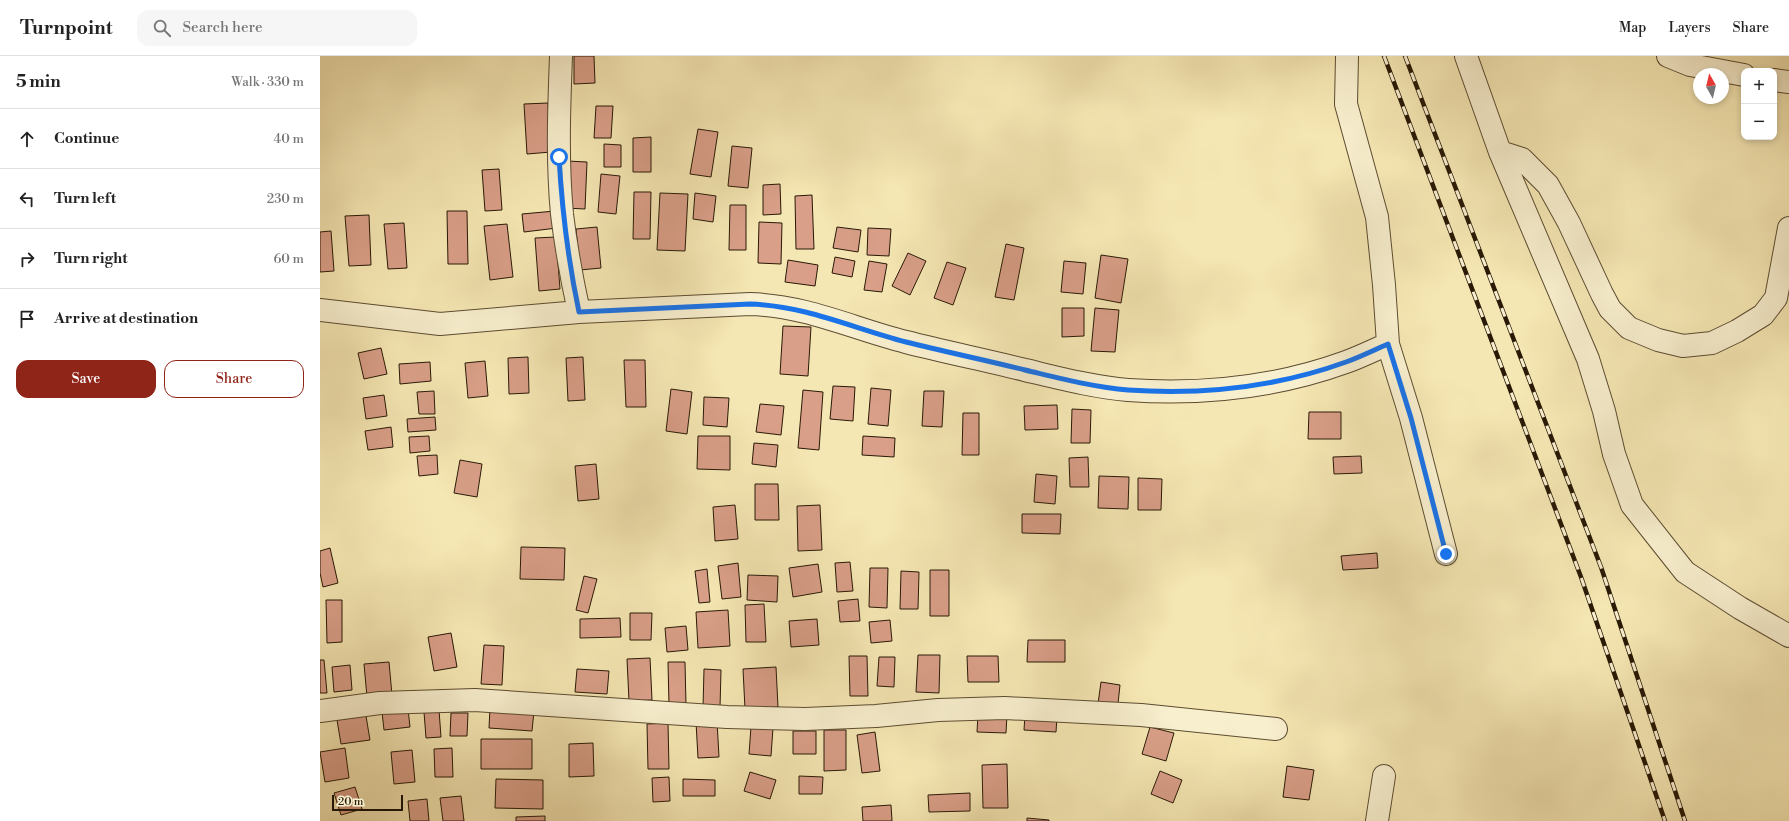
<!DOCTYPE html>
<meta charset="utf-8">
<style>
:root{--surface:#fff;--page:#f6f6f6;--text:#222;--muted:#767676;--line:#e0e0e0;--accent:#8f2418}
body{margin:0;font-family:"Libre Bodoni",serif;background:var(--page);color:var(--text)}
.controls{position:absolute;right:12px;top:12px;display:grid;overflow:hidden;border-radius:8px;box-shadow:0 2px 6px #0003}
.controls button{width:36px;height:36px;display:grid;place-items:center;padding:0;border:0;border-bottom:1px solid var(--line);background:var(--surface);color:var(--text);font:20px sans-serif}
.compass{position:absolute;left:1373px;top:12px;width:36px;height:36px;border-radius:50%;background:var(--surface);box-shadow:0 2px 6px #0003;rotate:352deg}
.scale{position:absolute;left:12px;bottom:10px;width:71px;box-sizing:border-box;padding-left:4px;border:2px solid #291906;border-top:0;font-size:11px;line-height:14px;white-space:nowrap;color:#291906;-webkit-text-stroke:3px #f8efce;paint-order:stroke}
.stop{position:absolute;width:12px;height:12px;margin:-9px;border:3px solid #1a73e8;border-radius:50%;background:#fff}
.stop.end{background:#1a73e8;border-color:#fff;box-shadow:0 1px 4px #0008}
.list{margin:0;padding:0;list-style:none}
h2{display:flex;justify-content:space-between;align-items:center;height:52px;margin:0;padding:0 16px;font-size:17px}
h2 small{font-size:13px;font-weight:400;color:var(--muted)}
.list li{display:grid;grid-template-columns:26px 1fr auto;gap:12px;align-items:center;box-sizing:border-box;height:60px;padding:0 16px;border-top:1px solid var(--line)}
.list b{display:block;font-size:15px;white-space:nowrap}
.list em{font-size:13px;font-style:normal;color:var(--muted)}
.actions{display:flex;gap:8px;padding:12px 16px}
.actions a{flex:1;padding:9px 0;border:1px solid var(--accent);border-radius:12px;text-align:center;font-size:14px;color:var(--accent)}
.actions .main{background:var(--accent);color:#fff}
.icon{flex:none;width:22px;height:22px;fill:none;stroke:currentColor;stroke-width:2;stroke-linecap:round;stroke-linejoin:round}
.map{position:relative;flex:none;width:1469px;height:765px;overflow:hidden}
header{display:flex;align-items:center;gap:24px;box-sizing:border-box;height:56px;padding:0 20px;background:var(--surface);border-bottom:1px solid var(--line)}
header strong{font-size:19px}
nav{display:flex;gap:22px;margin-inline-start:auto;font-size:14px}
.search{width:280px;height:36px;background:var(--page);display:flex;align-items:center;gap:10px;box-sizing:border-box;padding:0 14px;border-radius:12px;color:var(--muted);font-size:15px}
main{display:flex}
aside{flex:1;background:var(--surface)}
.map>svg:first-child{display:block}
.building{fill:#d99f88;stroke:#291906}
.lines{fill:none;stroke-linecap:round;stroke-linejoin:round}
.street-casing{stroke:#5c4c31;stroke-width:24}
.street{stroke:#f8efce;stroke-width:22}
.rail-casing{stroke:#291906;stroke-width:4.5}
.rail{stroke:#f8efce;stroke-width:3;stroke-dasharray:9;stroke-linecap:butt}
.route{stroke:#1a73e8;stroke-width:5}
</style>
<header>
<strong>Turnpoint</strong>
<div class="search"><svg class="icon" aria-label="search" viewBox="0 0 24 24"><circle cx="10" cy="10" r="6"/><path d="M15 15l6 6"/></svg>Search here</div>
<nav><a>Map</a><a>Layers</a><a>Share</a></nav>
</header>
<main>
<aside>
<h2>5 min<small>Walk · 330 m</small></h2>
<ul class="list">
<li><svg class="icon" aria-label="ahead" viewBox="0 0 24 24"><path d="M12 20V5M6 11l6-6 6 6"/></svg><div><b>Continue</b></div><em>40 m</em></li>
<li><svg class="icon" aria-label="left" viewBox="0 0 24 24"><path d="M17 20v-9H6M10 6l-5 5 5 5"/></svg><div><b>Turn left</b></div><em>230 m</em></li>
<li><svg class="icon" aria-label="right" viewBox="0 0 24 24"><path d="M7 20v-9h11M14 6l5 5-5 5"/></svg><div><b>Turn right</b></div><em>60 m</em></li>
<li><svg class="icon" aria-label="arrive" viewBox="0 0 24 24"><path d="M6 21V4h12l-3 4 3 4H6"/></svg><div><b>Arrive at destination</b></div></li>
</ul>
<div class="actions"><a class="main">Save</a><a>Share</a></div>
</aside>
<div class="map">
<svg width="1469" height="765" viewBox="0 0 1469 765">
<rect width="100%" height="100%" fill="#f5e7b3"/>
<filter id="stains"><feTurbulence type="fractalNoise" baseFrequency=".005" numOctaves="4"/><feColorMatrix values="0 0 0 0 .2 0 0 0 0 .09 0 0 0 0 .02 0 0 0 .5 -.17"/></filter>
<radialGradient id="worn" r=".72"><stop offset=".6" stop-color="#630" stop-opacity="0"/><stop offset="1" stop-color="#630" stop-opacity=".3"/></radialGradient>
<path class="building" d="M254,0H274L275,27L254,28Z
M228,47L231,96L207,98L204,48Z
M276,50H293L291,82H274Z
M378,73L398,76L391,121L370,118Z
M331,81V116H313V82Z
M284,88L301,89V111H284Z
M412,90L432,92L428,132L408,130Z
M247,105L267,106L265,153L245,152Z
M179,113L182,154L165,155L162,114Z
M281,118L300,120L296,158L278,156Z
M460,128L461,158L443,159V129Z
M314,136H331L330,183H313Z
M340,137L368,138L365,195L337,194Z
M375,137L396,140L393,166L373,163Z
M492,139L494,193H476L475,140Z
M410,149H426V194H409Z
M127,155H147L148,208H128Z
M235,155L237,172L204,176L202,158Z
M49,159L51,209L29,210L25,160Z
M439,166L462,167L461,208L438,207Z
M84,167L87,212L68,213L64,168Z
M187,168L193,221L170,224L164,170Z
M277,171L281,212L260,214L256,173Z
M517,171L541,174L538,196L513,192Z
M548,172L571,173L569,200L547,199Z
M11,175L14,215L0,216V176Z
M236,181L240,233L219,235L215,182Z
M686,188L704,192L694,244L675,241Z
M588,197L606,205L590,239L572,230Z
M781,199L808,203L801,247L775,242Z
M515,201L535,205L532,221L512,217Z
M468,204L498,209L495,230L465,226Z
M549,205L567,208L562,236L544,234Z
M744,205L766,207L763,238L741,236Z
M627,206L646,212L633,249L614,242Z
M742,252H764V280L742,281Z
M775,252L799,254L795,296L771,295Z
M463,270L491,271L488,320L460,318Z
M61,292L67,318L44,323L38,297Z
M208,301L209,337L189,338L188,302Z
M263,301L265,344L248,345L246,302Z
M304,304H325L326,351H306Z
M165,305L168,340L148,342L145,307Z
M110,306L111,325L80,328L79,308Z
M513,330L535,331L533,365L510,363Z
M551,332L571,334L568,370L548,368Z
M351,333L372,336L367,378L346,375Z
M483,334L503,336L499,394L478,392Z
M114,335L115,358H99L97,336Z
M604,335H624L622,371L602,370Z
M64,339L67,360L46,363L43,342Z
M384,341L409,342L407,371L383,369Z
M440,348L464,350L461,379L436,376Z
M737,349L738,373L705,374L704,350Z
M752,353L771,354L770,387H751Z
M989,356H1021V383H988Z
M643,357H659V399H642Z
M115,361L116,374L88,376L87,363Z
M71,371L73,391L48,394L45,375Z
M109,380L110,395L90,397L89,381Z
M378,380H410V414L377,413Z
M543,380L575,382L574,401L542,399Z
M434,387L458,389L456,411L432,408Z
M117,399L118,418L99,420L97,400Z
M1041,400L1042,417L1014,418L1013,401Z
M768,401L769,431H750L749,402Z
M140,404L162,408L157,441L134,437Z
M276,408L279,443L258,445L255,410Z
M716,418L737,420L735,448L714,446Z
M779,420L809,421L808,453L778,452Z
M818,422L842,423L841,454H818Z
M435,428H458L459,464H435Z
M415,449L418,483L395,485L393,451Z
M500,449L502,494L478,495L477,450Z
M702,458H741L740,478L702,477Z
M201,491L245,492L244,524L200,523Z
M10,492L18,527L3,531L0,517V495Z
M1057,497L1058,512L1023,514L1021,500Z
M530,506L533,535L517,536L515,507Z
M418,507L421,541L402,543L398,510Z
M498,508L502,536L473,541L469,512Z
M550,512H568L567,552L549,551Z
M387,513L390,546L379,547L375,515Z
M610,514H629V560H610Z
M581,515L599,516L598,553H580Z
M428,519L458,520L457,546L427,544Z
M264,520L277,523L268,557L256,554Z
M538,543L540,565L520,566L518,545Z
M6,544H22V586L7,587Z
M444,548L446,586H426L425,549Z
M408,554L410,590L378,592L376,556Z
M310,557H332L331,584H310Z
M300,562L301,581L260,582V563Z
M497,563L499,589L471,591L469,565Z
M570,564L572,585L551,587L549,566Z
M366,570L368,594L347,596L345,572Z
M131,577L137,611L114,615L108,581Z
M708,584H745V606H707Z
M164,589L184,590L182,629L161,628Z
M598,599H620L619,637L596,636Z
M529,600H547L548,640H530Z
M647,600H678L679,626H648Z
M559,601H575L574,631L557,630Z
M330,602L332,644L309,645L307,603Z
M0,604H4L7,637H0Z
M69,606L72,639L47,641L44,608Z
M348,606H365L366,649H349Z
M30,609L32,634L14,636L12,611Z
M456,611L458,651L425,653L423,613Z
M257,613L289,615L287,638L255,636Z
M384,613L401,614L400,652H383Z
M781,626L800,629L797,657L777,655Z
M170,652L214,655L212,675L169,672Z
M88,653L90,671L64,674L62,656Z
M119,654L121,681L106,682L104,656Z
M131,657H148L147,680H130Z
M658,658L687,659L686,677L657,676Z
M705,659L737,661L736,676L704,674Z
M46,660L50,684L21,688L17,664Z
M397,665L399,701L378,702L376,666Z
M348,667L349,713H328L327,668Z
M431,671L453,672L451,700L429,698Z
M830,671L854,677L846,705L822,698Z
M504,674H526V714L504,715Z
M473,675H496V698H473Z
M555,676L560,715L542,717L537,679Z
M161,683H212V713H161Z
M273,687L274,720L249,721V688Z
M25,692L29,722L5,726L0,696Z
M132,692L133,721H115L114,693Z
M92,694L95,726L74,728L71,696Z
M687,708L688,752H663L662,709Z
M967,710L994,714L989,744L963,741Z
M840,715L862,724L853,747L831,738Z
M430,716L456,724L450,743L424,735Z
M479,720L503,721L502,738H479Z
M349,721L350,745L333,746L332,722Z
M176,723L223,724V753L175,752Z
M363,723L395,724V740H363Z
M35,731L42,753L21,759L14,737Z
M650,737V755L609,756L608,739Z
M141,740L144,765H123L120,742Z
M107,743L109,765H90L88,745Z
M571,749L572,765H543L542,751Z
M225,760V765H196V761Z
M707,762L729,764V765H707Z"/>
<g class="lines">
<defs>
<path id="street" d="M241,0C239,52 237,105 242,158C246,191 252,224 259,256
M1146,0L1180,96L1268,303L1284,355L1294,398L1312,449L1365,516L1420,552L1469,580
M1348,0L1370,9L1424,19
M1454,24L1469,26
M1180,96L1202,103L1228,129L1249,167L1282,238L1290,253L1309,272L1338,284L1363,290L1392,287L1417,275L1443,259L1456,242L1469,172
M0,254L120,268L259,256L430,248C488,250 531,272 586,286C625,296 665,304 705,314C739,322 773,331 808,334C881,339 957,331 1026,306C1040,301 1054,294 1068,288L1064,229L1057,161L1026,48L1027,0
M1068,288L1091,362L1126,498
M0,655L60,647L155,644L407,661L485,663L556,660L618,654L685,652L821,659L956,673
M1057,765L1064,720"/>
</defs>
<use href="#street" class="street-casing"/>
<use href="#street" class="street"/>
<defs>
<path id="rail" d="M1064,0L1261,521L1345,765
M1085,0L1281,511L1365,765"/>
</defs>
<use href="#rail" class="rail-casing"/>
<use href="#rail" class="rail"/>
</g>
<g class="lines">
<path class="route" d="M239,101C242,154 248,204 259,256L430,248C487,250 532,272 586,286C626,296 665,304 705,314C739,322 773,331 808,334C881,339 957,331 1026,306C1040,301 1054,294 1068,288L1091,362L1126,498"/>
</g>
<rect width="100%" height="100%" filter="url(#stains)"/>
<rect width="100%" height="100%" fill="url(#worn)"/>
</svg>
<div class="controls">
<button>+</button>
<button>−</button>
</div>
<svg class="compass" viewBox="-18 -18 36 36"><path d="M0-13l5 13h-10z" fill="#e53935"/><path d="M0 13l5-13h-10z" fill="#767676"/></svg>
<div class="scale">20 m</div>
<div class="stop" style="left:239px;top:101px"></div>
<div class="stop end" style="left:1126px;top:498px"></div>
</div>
</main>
